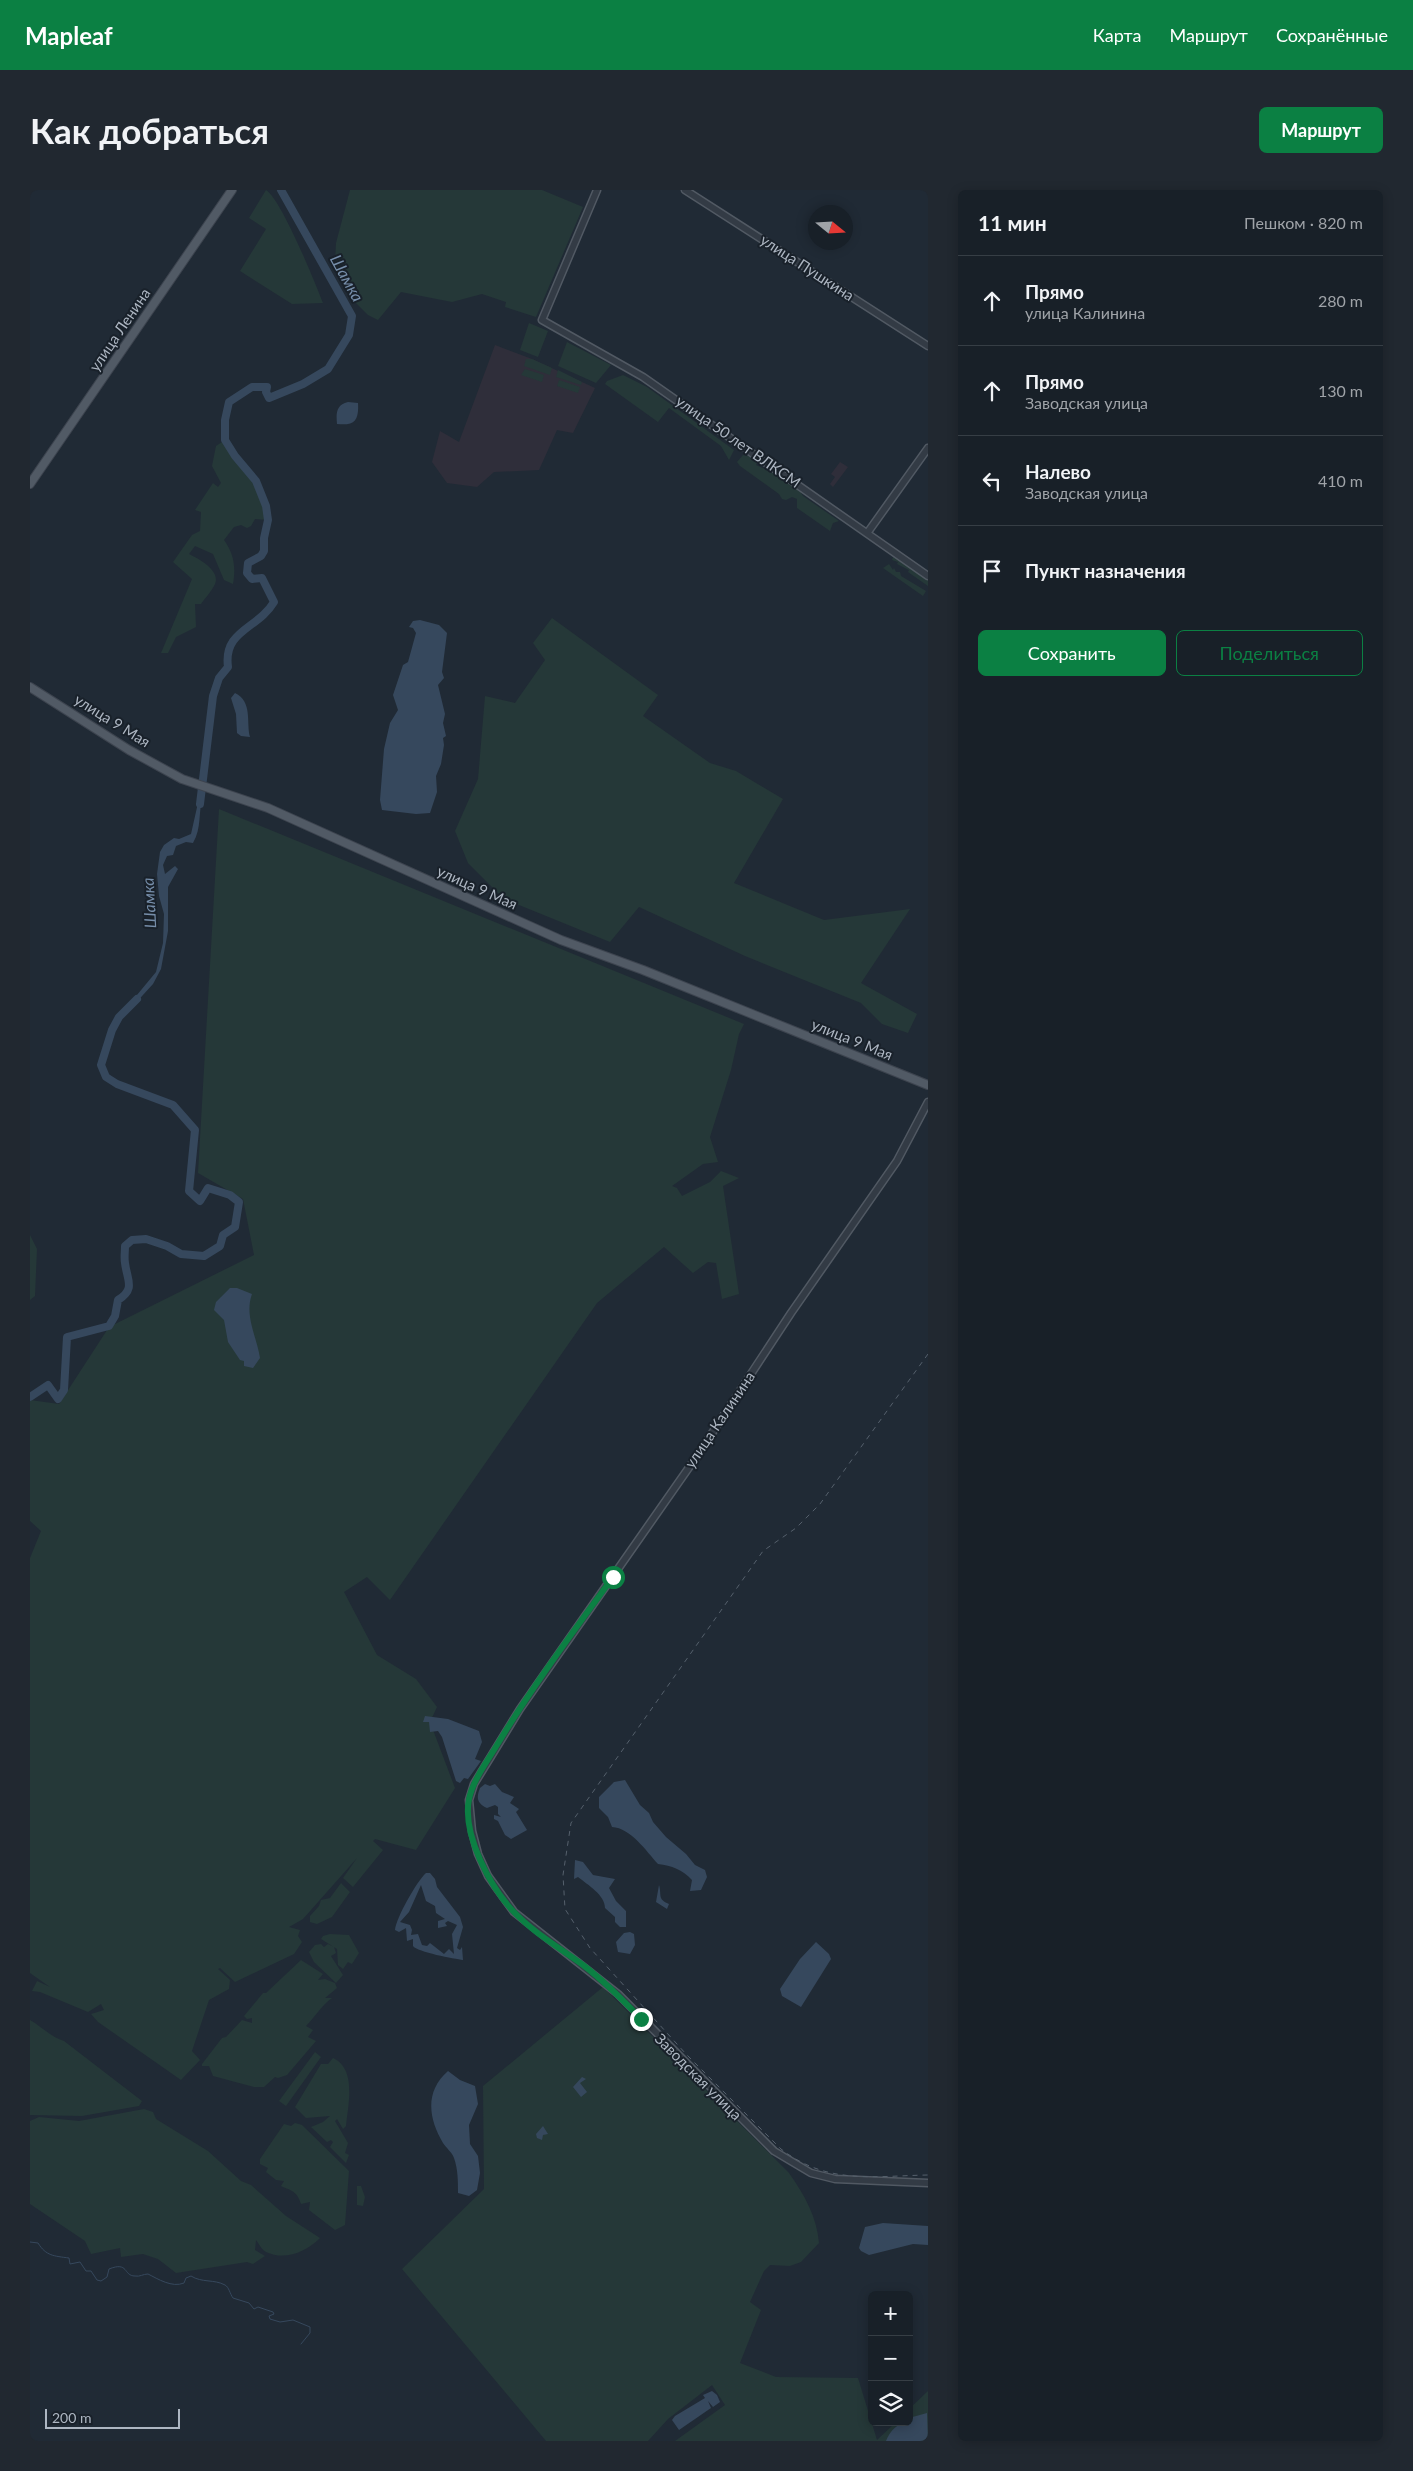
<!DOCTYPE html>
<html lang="ru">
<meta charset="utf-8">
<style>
:root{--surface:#182028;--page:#212830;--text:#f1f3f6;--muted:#9fa3a8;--line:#363e45;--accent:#0b8043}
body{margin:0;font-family:Lato,sans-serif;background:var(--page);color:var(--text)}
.controls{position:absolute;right:15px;bottom:15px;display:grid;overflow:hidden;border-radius:8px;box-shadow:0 2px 12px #0003}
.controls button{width:45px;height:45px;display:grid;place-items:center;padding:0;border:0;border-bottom:1px solid var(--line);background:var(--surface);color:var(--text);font:25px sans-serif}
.compass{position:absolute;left:778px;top:15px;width:45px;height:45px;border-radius:50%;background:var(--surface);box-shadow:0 2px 12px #0003;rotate:108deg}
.scale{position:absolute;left:15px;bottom:12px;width:135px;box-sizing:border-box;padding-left:5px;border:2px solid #adb6c2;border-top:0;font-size:14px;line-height:18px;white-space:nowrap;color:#adb6c2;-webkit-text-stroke:4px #19212a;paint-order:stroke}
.stop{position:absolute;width:15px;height:15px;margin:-11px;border:4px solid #0b8043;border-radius:50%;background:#fff}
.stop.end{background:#0b8043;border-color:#fff;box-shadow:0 1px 5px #0008}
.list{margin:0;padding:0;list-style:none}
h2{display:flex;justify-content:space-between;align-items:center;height:65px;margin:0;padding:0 20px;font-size:21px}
h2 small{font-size:16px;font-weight:400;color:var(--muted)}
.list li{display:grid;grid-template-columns:32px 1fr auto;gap:15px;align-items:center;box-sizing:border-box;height:90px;padding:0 20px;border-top:1px solid var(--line)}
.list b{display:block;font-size:19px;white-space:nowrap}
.list p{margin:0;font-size:16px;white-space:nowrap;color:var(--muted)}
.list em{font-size:16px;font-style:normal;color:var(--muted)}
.actions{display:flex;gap:10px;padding:15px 20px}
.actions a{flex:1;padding:11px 0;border:1px solid var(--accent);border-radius:8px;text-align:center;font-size:18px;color:var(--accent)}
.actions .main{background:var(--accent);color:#fff}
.icon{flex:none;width:28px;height:28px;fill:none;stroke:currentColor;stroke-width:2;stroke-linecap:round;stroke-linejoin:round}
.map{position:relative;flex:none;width:898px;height:2251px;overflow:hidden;border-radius:8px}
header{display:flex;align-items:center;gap:30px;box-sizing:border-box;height:70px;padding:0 25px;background:var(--accent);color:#fff}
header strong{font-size:24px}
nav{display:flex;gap:28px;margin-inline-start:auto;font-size:18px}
.intro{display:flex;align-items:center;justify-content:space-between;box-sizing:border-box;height:120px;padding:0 30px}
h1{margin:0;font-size:35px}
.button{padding:12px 22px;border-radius:8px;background:var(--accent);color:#fff;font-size:18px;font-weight:700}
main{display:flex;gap:30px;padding:0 30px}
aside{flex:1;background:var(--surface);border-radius:8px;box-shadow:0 2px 12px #0003}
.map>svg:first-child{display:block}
.medical{fill:#2f2e3a}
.green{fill:#253838}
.water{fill:#36485d;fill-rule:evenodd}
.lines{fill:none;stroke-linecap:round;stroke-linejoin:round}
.stream{stroke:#36485d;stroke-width:1}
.river{stroke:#36485d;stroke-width:8}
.minor-casing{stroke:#515963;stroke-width:9}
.major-casing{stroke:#3d444f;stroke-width:10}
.minor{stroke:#333b45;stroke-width:6}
.major{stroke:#515a65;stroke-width:8}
.rail{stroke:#55606c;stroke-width:1;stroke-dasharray:5 5;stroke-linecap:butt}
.route{stroke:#0b8043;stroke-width:6}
.labels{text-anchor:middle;stroke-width:4;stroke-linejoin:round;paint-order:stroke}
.street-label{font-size:15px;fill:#adb6c2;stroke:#19212a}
.water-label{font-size:16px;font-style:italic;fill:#768eaa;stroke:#19212a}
</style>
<header>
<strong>Mapleaf</strong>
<nav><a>Карта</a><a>Маршрут</a><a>Сохранённые</a></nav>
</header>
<div class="intro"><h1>Как добраться</h1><a class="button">Маршрут</a></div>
<main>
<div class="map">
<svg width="898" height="2251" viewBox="0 0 898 2251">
<rect width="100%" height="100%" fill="#202a35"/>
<path class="medical" d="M465,155L502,169L565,198L543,243L527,240L509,280L464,282L447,297L417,293L402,272L410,241L429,252Z
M810,272L818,277L803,297L800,294L805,287L801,284Z"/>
<path class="green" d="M236,0C251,9 285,92 293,113L262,114L210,81L236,39L219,28Z
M320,0H512L553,17L506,127L475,117L476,112L452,104L422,112L371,102L348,130L338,125L324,111L305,74L306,53Z
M499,133L518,141L508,167L490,160Z
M537,152L581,175L566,193L528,176Z
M496,169H502L522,178L520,185L494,176Z
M495,179L514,185L512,192L491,185Z
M528,180L552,192L551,195L526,187Z
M593,185L617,197L704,260L699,270L691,256L639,218L628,232L575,194L577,191Z
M529,190L550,197L548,203L527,196Z
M195,250C214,283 232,288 238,330L225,329L221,336L217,338L211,335L204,337L194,350C204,364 206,377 203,394L194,390L183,364L165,356L159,364C167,368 191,380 185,394C182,401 175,408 171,414H165L166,437L146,447L138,463H131L162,389L143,372L162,345L170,341L171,322L165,320L183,293L188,297L191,293L182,276L186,256Z
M713,265L729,269L726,275L743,283L747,281L773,299L771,303L773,306L809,331L803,333L800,341L767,318V309L762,307L756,310L752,309L749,304L710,276L707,272Z
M864,364L898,388V396L878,382L879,380L867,374L868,372L862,370Z
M859,374L863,380L864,378L866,382H870L871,386L896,401L893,406L853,378Z
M522,428L628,505L613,526L680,573L706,581L753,609L704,693L794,730L880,719L831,793L887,824L878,843L852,834L831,813L715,766L609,717L580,752L474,709L438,673L425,641L448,589L455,506L485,513L515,470L503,453Z
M189,619L714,834L709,844L701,880L680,947L688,972L673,974L642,996L647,998L652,1006L680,992L691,981L709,988L693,996L709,1104L692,1109L686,1073L678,1072L663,1083L634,1057L567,1113L360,1410L337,1387L314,1402L347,1465L386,1489L407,1517L400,1532L425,1598L386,1660L345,1649L343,1651L353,1660L323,1697L313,1688L327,1668L273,1729L259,1737L270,1740L268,1746L272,1752L264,1764L205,1792L190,1778L188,1779L200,1790L199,1799L179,1810L162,1861L170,1870L151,1890L68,1832L61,1824L74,1820L71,1814L58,1822L10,1802L2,1801L7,1791L20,1797L0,1783V1368L11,1341L0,1331V1210L29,1214L79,1137L224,1065L213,1009L168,983Z
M0,1045L7,1059L5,1106L0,1110Z
M311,1693L320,1702L302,1727L287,1734L280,1732V1726L289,1716L291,1710L300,1708Z
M300,1744L319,1745L329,1763L322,1774L318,1772L313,1779L308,1775L307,1759L291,1749L293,1746Z
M291,1754L294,1757L298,1754L304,1757L306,1763L301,1766L313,1785L306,1793L284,1772L279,1762L285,1755Z
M271,1770L293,1784L288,1790L295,1789L305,1793L307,1798L295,1808H302C292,1815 285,1827 276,1836L283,1840L278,1847L286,1851L257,1885L248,1888L245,1887L234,1897H224L183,1886L179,1876H172V1874L192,1848L196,1847L212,1830L222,1833V1828L217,1829L214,1826L233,1803H236Z
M573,1797L759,1983C774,2004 787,2027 789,2053L771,2072L760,2076L740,2075L734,2081L720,2112L731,2120L710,2173L746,2187L828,2188L847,2250L866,2232H879V2219L898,2201V2251H645L695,2215L682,2195L638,2229L618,2251H516L372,2079L454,1999L453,1896Z
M0,1830C12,1837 21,1847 34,1851L112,1911L109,1916L52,1926L0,1925Z
M285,1862L291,1867L256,1916L249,1911Z
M303,1868C327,1879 318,1915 316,1936L313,1939L307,1929L305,1931L318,1953L315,1963L319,1965L316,1973L300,1957L303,1952L301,1950L297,1952L281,1937L293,1932L300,1926L276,1928L265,1917L291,1874H298Z
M114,1919L123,1922L126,1929L178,1961L211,1991L221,1995L256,2026L290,2048C276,2062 255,2071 236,2062C232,2060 229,2054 226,2050L225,2060L235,2066L223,2074L217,2072L146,2083L128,2069L113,2064L91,2067L90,2058L61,2064L55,2051L0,2014V1931L9,1927L49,1931Z
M265,1933L272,1935L319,1981L315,2035L305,2040L279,2020L280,2012L271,2014C267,2001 262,2001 251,1996L254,1991L246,1990L236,1982L238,1978L230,1974V1969L254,1934L261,1936Z
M327,1996H331L335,2007L333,2016L327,2015Z"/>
<path class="water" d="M318,212L328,213C329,230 325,236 307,234C306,223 306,215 318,212Z
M390,430L409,435L417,443L412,482L414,488L408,495L415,524L413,533L416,546L413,548L414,555L411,574L406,586L407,602L400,623L386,624L352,620L350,610L354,559L360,533L368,520L363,505L373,475L378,472L386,443L383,438L379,437L383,431Z
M205,503C223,512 216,532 220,547L211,546L207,543L206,524L201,508Z
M170,604L173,605C168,621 172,638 163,653L156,652L146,656L143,665L137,666L133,675L135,684L145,676L148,679L138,697V741L131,779L123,794L102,817V811L126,782L133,753L134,724L129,706L127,684L130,662L134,655L144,648L149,649L161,644Z
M200,1098H207L222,1104C214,1126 227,1147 230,1168L223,1178L214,1176V1171L210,1170L198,1152L194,1130L184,1120L186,1112Z
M395,1526L418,1529L449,1541L452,1552L445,1569L451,1571L438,1589L434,1588L430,1593L426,1591L412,1547L408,1541L400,1542L399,1532H393Z
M595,1590L610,1615L619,1623L623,1632L636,1647L656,1664L665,1675L675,1680L677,1687L671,1700L660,1701L662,1690C652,1679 642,1676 628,1674C616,1661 601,1638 582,1637L578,1627L569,1618V1607L584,1592Z
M455,1594L460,1596L465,1594L472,1602L484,1607L480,1613L489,1619L486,1622L497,1640L481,1649L475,1645L468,1631L464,1629V1625L471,1627L468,1624V1617L465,1615L457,1618C447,1613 446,1608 450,1598Z
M545,1670L553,1672L563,1685L585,1689L579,1698L586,1711L596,1721V1737H590L585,1732V1727L575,1718C575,1705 558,1695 548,1687L544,1689Z
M396,1683H400L405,1689L407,1697L430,1727L433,1737L427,1758L430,1760L432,1757L433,1770C425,1769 387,1762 383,1756V1749L377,1751L376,1738L369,1742L365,1740C366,1728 387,1691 396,1683ZM391,1695L396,1711L405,1716L406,1723L415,1729L408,1731V1738L417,1736L415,1733L418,1731L427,1735L422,1744L424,1764L419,1759L414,1764L400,1753L397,1756L392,1755L388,1744L381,1745L382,1740L380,1735L370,1732L379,1722Z
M629,1695C632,1705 627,1709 639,1714L637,1719L626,1712Z
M600,1742L604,1744L605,1755L600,1764L588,1762L586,1752L594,1743Z
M786,1752L799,1764L801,1769L771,1817L752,1806L750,1799L770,1769Z
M418,1881L430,1890L445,1896L448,1914L439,1935L440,1954L448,1966L450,1983L447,2000L439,2006L428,2003C428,1991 428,1979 424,1968C422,1962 416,1958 413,1953C398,1928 395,1901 418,1881Z
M552,1887L556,1889L550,1893L557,1902L551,1907L543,1897Z
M513,1936L518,1944L513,1945L512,1950L507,1948L506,1944Z
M853,2033L898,2036V2055L883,2054L839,2065L831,2061L829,2058L835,2037Z
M682,2201L687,2205L690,2212L683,2217L678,2211L681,2218L649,2240L642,2230L645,2226L675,2208L673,2205Z
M897,2223L898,2251H856C860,2241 868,2232 879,2232V2228Z"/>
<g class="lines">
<path class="stream" d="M0,2052L8,2053C16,2066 24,2066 39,2068L40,2074L50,2072L56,2081H61L67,2090L71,2091L77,2087L79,2079C99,2071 93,2086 105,2086C110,2087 113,2084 118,2084C128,2089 142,2098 154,2093L156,2088L161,2086C172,2093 184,2089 195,2095C199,2097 200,2104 203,2108L219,2113L224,2119L228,2117L243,2122L244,2124L239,2126L240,2129L250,2132L263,2130L280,2137V2143L271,2154"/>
<path class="river" d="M170,614L183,506L189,488L198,477C193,440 228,439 244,412L232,388L222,389L217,383L218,373L231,366L234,361V348L238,330L236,316L226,291L205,266L195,250V230L199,212L222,197H237L236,202L239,208L273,194L298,179L319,145L322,126L251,0
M0,1207L18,1195L28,1209L34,1200L37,1147L79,1136L85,1126L88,1110C106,1099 97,1090 95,1073C94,1068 95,1062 95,1056L102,1050L116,1049L137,1056L151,1064L174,1066L190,1056L193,1045L205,1037L209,1012L200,1005L178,998L170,1011L159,1001L165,940L143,915L87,894L76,887L71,875L82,840L89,827L107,809"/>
<defs>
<path id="minor" d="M567,0L512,130L613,187L898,386
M655,0L898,156
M838,342L898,258
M898,912L867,971L761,1123L667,1266L490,1519L444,1594L439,1610L442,1641L448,1664L458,1686L484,1722L588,1804L744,1961L781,1983L805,1989L898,1993"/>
<path id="major" d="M0,294L202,0
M0,497L99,560L152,589L238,618L531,750L613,780L898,895"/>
</defs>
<use href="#minor" class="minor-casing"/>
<use href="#major" class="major-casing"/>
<use href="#minor" class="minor"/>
<use href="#major" class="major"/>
<path class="rail" d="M898,1164L790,1314L766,1338L733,1361L541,1633L533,1685L535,1719L560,1758L656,1864L751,1959C797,1995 843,1986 898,1985"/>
</g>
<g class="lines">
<path class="route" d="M583,1387C543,1442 502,1497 467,1555C457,1572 443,1590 439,1609C432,1644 460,1697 484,1722C504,1743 530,1758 553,1775C574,1791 593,1810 611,1829"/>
</g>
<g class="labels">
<g class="street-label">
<text transform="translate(777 78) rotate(33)" y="5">улица Пушкина</text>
<text transform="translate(90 140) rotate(-56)" y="5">улица Ленина</text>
<text transform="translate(708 252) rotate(35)" y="5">улица 50 лет ВЛКСМ</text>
<text transform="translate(82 531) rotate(32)" y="5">улица 9 Мая</text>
<text transform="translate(447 698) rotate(24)" y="5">улица 9 Мая</text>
<text transform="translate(822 850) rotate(22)" y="5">улица 9 Мая</text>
<text transform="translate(690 1230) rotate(-56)" y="5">улица Калинина</text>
<text transform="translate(668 1887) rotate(45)" y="5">Заводская улица</text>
</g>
<g class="water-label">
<text transform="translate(317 88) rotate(61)" y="6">Шамка</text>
<text transform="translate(119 713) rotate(-93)" y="6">Шамка</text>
</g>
</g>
</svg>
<div class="controls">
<button>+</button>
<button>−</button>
<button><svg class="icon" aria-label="layers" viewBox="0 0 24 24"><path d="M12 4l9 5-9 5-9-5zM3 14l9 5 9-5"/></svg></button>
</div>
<svg class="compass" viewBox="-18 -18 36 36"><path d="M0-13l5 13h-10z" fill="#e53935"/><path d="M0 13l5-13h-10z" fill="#9fa3a8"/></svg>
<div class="scale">200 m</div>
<div class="stop" style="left:583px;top:1387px"></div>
<div class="stop end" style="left:611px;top:1829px"></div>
</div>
<aside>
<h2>11 мин<small>Пешком · 820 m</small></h2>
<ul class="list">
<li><svg class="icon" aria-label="ahead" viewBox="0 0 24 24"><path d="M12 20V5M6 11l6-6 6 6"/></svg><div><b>Прямо</b><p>улица Калинина</p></div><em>280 m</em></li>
<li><svg class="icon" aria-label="ahead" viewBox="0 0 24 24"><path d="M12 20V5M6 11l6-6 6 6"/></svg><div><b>Прямо</b><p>Заводская улица</p></div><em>130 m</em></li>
<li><svg class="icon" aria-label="left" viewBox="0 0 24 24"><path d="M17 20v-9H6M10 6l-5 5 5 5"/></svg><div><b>Налево</b><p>Заводская улица</p></div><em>410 m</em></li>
<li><svg class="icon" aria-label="arrive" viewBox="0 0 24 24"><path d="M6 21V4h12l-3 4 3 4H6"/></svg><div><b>Пункт назначения</b></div></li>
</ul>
<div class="actions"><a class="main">Сохранить</a><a>Поделиться</a></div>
</aside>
</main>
